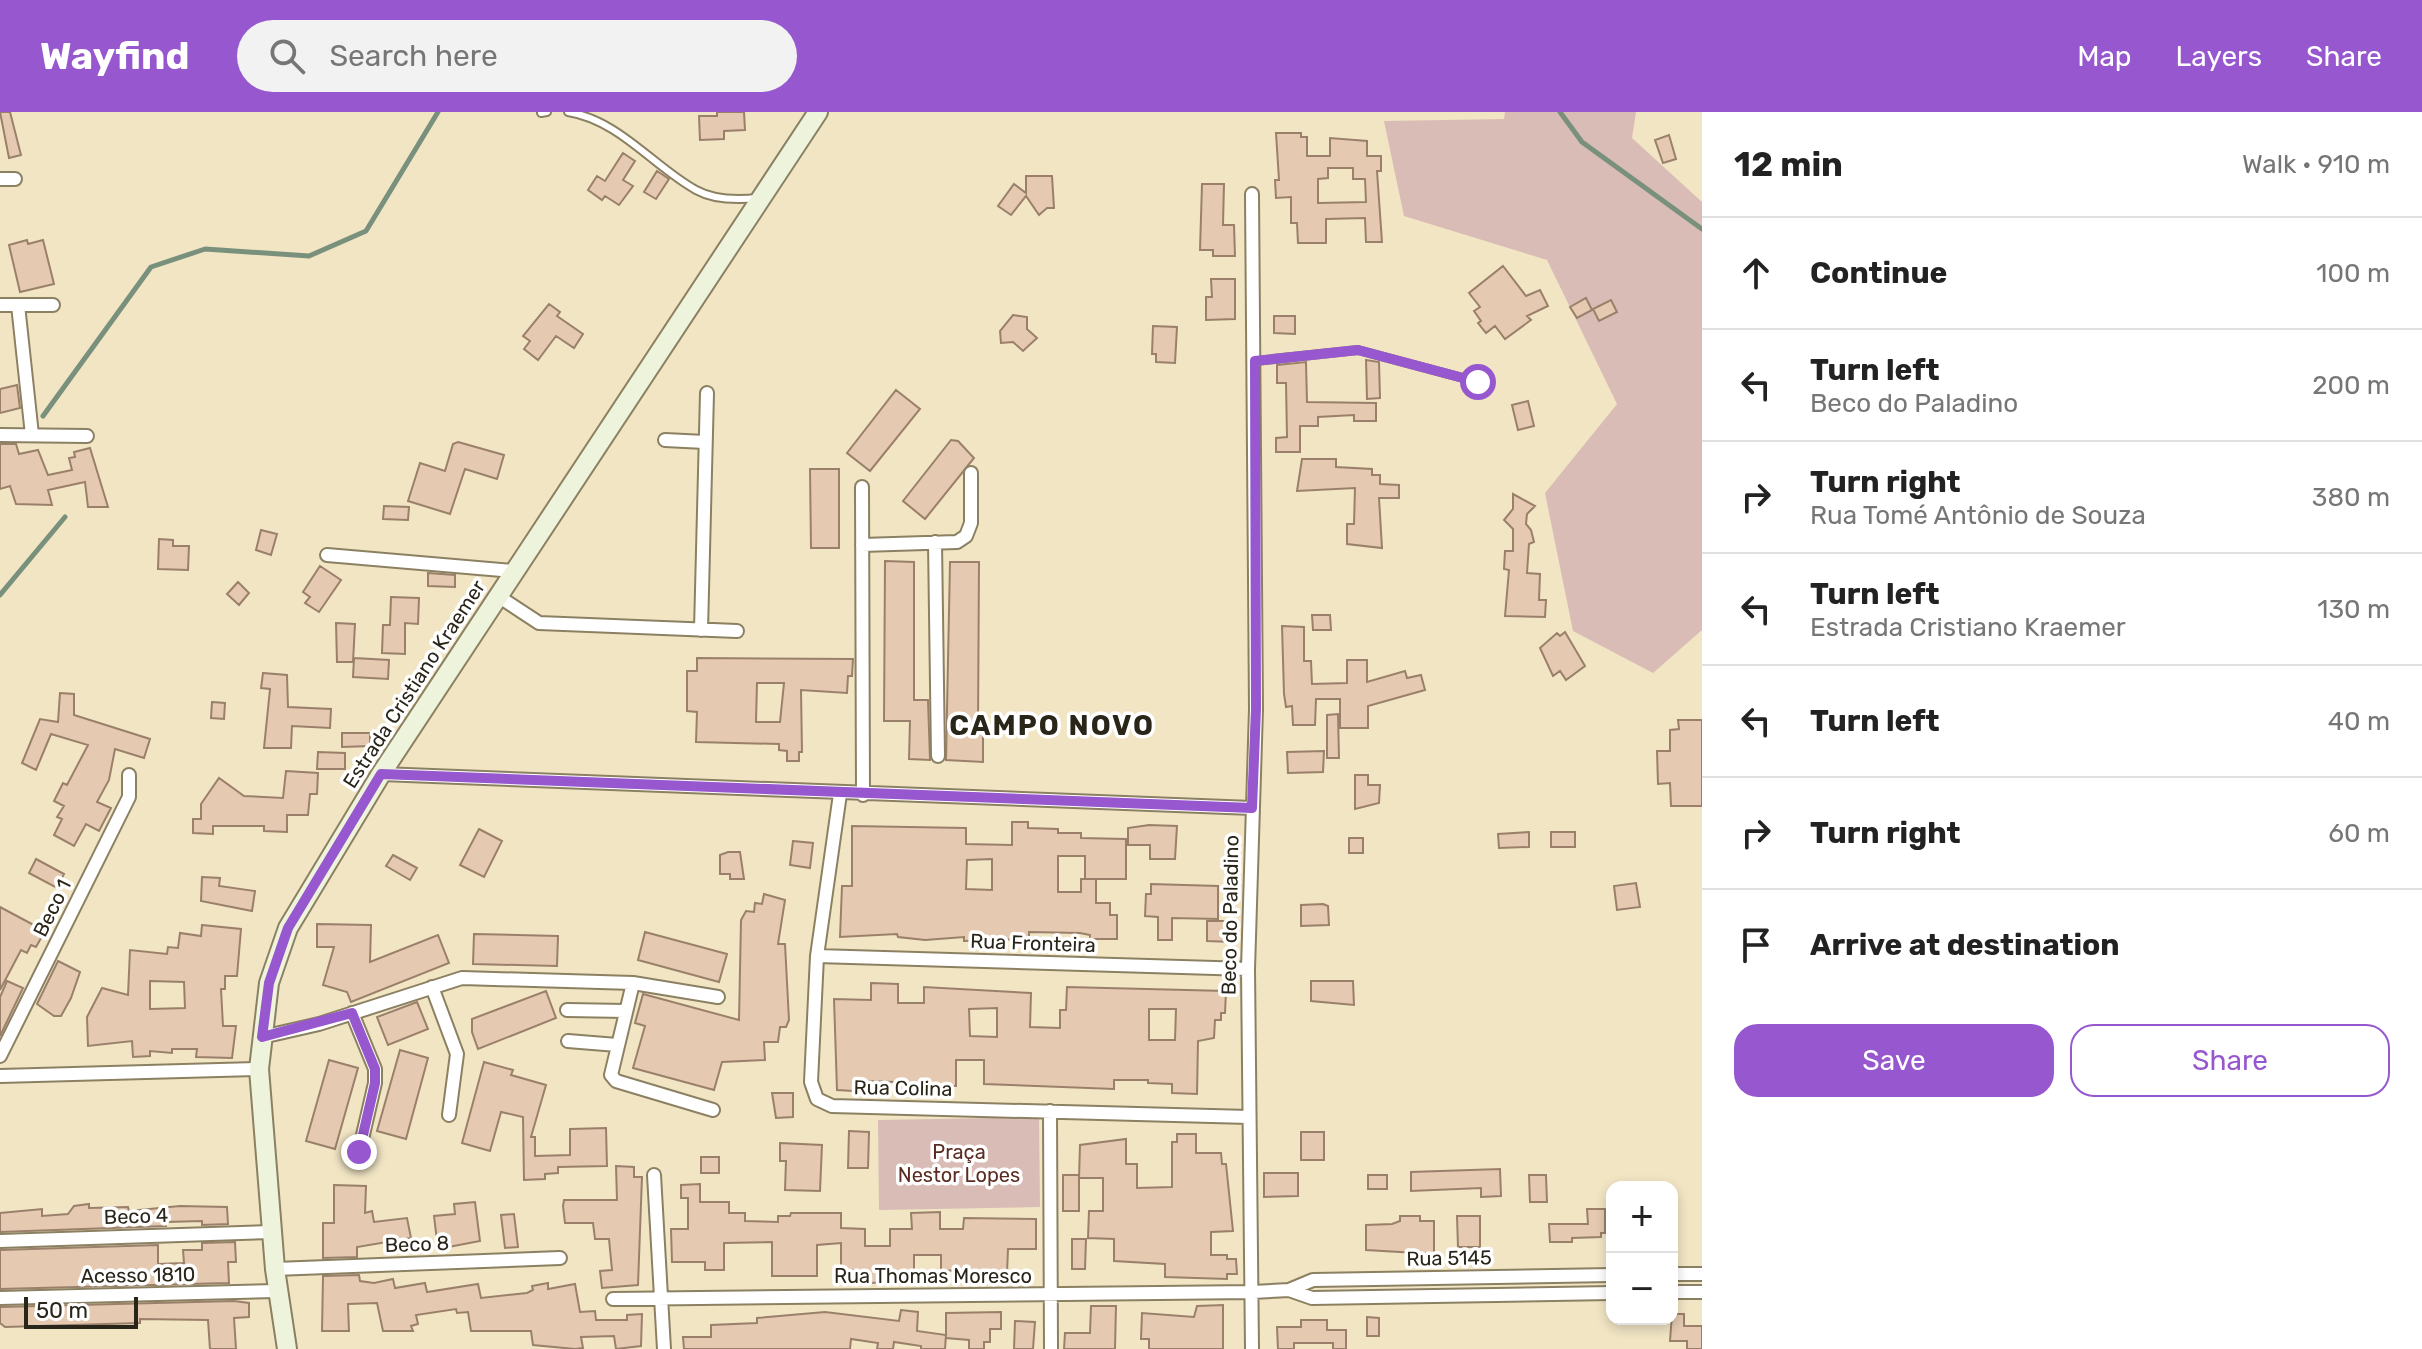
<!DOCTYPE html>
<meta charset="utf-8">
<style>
:root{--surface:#fff;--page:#f2f2f2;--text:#222;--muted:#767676;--line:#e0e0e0;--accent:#9758cf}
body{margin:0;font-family:Rubik,sans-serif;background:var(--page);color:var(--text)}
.controls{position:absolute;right:24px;bottom:24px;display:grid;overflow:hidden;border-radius:16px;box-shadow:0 4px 12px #0003}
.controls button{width:72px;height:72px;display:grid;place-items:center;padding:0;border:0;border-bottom:2px solid var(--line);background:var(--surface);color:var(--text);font:40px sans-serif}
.scale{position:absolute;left:24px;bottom:20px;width:114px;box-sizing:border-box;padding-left:8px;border:4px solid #2a2519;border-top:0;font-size:22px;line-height:28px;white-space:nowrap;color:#2a2519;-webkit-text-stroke:6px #fff;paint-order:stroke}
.stop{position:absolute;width:24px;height:24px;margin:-18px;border:6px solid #9758cf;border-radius:50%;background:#fff}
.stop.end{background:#9758cf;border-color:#fff;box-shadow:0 2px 8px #0008}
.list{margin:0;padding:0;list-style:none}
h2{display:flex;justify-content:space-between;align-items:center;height:104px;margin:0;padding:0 32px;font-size:34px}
h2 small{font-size:26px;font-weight:400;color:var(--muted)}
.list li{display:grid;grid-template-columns:52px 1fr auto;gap:24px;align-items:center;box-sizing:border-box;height:112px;padding:0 32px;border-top:2px solid var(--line)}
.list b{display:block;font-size:30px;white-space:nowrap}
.list p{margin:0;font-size:26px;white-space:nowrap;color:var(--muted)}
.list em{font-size:26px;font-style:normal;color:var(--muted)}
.actions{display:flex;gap:16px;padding:24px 32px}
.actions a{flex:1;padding:18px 0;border:2px solid var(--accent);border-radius:24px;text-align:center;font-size:28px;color:var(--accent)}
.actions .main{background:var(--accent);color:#fff}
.icon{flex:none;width:44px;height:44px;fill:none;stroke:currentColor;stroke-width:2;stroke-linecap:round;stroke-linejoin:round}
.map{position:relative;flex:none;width:1702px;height:1237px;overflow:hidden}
header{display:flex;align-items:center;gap:48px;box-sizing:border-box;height:112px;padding:0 40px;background:var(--accent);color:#fff}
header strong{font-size:38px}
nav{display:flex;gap:44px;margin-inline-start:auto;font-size:28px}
.search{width:560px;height:72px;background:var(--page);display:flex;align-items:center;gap:20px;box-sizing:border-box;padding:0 28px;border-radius:44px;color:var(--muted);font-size:30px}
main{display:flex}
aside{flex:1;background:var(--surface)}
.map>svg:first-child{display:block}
.green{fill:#d9bcb6}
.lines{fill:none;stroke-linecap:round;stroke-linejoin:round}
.stream{stroke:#79917c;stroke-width:5}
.building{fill:#e5c9b1;stroke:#9a806b;stroke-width:2;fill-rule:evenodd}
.service-casing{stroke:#8b8062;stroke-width:10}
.minor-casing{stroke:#8b8062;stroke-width:16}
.secondary-casing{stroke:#8b8062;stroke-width:22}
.service{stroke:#fff;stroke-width:6}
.minor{stroke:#fff;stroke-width:12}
.secondary{stroke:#eef4dc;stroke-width:18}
.route{stroke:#9758cf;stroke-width:10}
.labels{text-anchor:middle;stroke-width:7;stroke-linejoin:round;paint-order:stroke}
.street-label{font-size:20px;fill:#2a2519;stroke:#fff}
.park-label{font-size:20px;fill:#5b2c22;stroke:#fff}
.district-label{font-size:28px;font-weight:bold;letter-spacing:2px;fill:#2a2519;stroke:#fff}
</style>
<header>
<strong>Wayfind</strong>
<div class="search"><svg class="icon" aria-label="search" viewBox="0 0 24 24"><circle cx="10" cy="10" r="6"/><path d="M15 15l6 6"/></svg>Search here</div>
<nav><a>Map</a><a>Layers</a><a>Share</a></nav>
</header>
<main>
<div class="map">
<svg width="1702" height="1237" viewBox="0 0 1702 1237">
<rect width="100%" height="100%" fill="#f1e5c4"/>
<path class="green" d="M1505,0H1636L1632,26L1702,90V518L1653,561L1573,519L1545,381L1617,292L1547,148L1404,104L1384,9L1504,7Z
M1039,1005L1040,1095L879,1098L878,1008Z"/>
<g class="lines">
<path class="stream" d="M1560,0L1582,30L1702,117
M43,304L151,155L205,137L309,144L366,119L438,0
M0,483L65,405"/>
</g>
<path class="building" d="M0,0H10L21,43L9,46Z
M717,0H744L745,18L724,19V27L700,28L699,4H717Z
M1276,21H1301V25H1307V44H1330V26L1367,29V44H1381V59H1377L1382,130H1366L1365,106L1326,107V131H1298L1297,111H1291V85L1276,86L1275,68H1279ZM1328,56H1353V67H1365L1366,90L1318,91V67L1328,66Z
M1669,23L1676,47L1663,51L1655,28Z
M623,41L635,49L623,68L633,74L619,93L605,84L602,88L588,78L597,64L605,69Z
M657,59L669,67L656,87L644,80Z
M1026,64H1052L1054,96H1047L1039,103L1026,84L1011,103L998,94L1014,72L1026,81Z
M1202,72H1224L1223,113H1234L1235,144H1213V138H1200Z
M27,128L28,132L43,128L54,172L20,180L9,133Z
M1503,154L1526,184L1540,178L1548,194L1527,204L1531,208L1505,227L1495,214L1486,221L1478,211L1481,209L1474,199L1480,195L1469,181Z
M1211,167H1235V207L1206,208V185H1212Z
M1586,186L1592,198L1577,206L1570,195Z
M1611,188L1617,200L1599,209L1593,197Z
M549,192L560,200L557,204L583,222L574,236L556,224L538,248L524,237L530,229L523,224Z
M1013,203L1027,205V217L1037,226L1023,239L1013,230L1001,231L1000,219Z
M1274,204H1295V222L1274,221Z
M1153,214L1177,215L1175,251L1156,250V242H1152Z
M1366,248L1379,250L1380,286L1367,287Z
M1306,250L1307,290L1376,291V309H1354V303L1318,305V314H1300V340H1276V326L1287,325L1286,271H1277V253Z
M17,273L20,296L0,301V277Z
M896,278L920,297L870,359L847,341Z
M1528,289L1534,314L1518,318L1512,293Z
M951,328L958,329L974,346L925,407L903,389Z
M458,330L504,343L497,367L465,357L450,402L408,389L420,351L445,359L453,332Z
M0,332H16L19,342L38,338L48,363L72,358L69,346L75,345L74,340L90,336L108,395H88L85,370L48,378L52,393L16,392L10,374L0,377Z
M1302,347H1336V355L1372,357V363H1380V372L1399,373V386H1379L1382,436L1347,432V412H1354L1355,376L1297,379Z
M810,357H839V436H811Z
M1513,382L1535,394L1527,402L1526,412L1531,418L1534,430L1529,432L1527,461L1540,462L1539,488H1546L1545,505L1505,504L1509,458L1504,457L1505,439H1513V417L1504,408L1513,397Z
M384,394L409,395L408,408L383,407Z
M261,418L277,422L271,443L256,438Z
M159,427L173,428V434H189L188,458L158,457Z
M885,449L914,450V588H928L930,648L909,647L910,609H884Z
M950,450H979L978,617H983V650L946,648Z
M320,454L341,468L319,500L305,491L310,485L303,480Z
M428,461L455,463V475L428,474Z
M238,470L249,481L239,493L227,482Z
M391,485L419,486L418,512L405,511V542L382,541L383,513H390Z
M1312,503H1330L1331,518H1313Z
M336,511L355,512L353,550H337Z
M1282,514L1304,515V549H1311L1312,572L1347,571V548H1367V570L1405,559L1407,566L1421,563L1425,578L1368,594V616H1340V587H1316L1315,613H1293L1292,594L1286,595L1284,582Z
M1565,520L1585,554L1566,568L1560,559L1553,564L1540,536L1557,521L1560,524Z
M354,546L389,548L388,567L353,565Z
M697,546L853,547L852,564H848L847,581L801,578L802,640H799V649H787V639L779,638V632L696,630L697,600L687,599V559H697ZM757,571H784L780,610H756Z
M263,561L287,563L288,595L331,597L330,616L292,614L291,636H264L270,577L261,576Z
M60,581L74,582V603L150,627L144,646L115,637L109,668L97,690L111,696L99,719L86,712L74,734L54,723L62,707L57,705L64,694L54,689L63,671L67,673L88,633L51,622L36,658L22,651L40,607L58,610Z
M212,590L225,591L224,607L211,606Z
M1338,602L1339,646H1327V603Z
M1678,608H1702V694H1671L1670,671L1658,672L1657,639H1670V618L1679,617Z
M342,621H370V634L342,635Z
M1324,639L1323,660L1288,661L1287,640Z
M318,640L345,641V657H317Z
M286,659L318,661L317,682H310L308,703H287V720L264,719V714H213V722L193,721V707H201V692L219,666L244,684L283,686Z
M1355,663H1368V673H1380L1379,691L1355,697Z
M1012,710H1028V716L1058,717V721H1081V726L1126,727V767H1096V791H1110V803H1117V827H1090V823L1080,821L1029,820V827L995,828L964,829V825L925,828L898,825L897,822L840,825L842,774H852V714L966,716V732L1012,733ZM1058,744H1085V767H1095H1081V780H1058ZM992,747V778L966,777L967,748Z
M1149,713L1177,714L1175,747H1150V733H1128V716Z
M479,717L502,729L484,765L460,753Z
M1529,720V735L1499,736L1498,722Z
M1551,720H1575V735H1551Z
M1349,726H1363V741H1349Z
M793,729L813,731L810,756L790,753Z
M728,740H740L744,767H730V762H720V743Z
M393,743L417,756L410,768L386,754Z
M36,747L64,762L57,776L29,761Z
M202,765L220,766L219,774L255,779L252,799L201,789Z
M1636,771L1640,795L1617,798L1614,774Z
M1151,772L1218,774V807L1172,806V828H1158V805L1145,804L1146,782H1151Z
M764,782L785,788L778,832H785L789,908L786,915H780L778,930H764L765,948L722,950L714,978L633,956L645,914L635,911L643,882L739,908L741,808L746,799L754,800L755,791L762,792Z
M1323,792L1328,794L1329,813L1301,814V793Z
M0,795L45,819L36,835L31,833L27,841L21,838L0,878Z
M1207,809H1232V830L1207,829Z
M317,812L371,813L370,850L438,823L449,851L351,890L347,880L323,873L334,835H317Z
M202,813L241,817L237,864H225V877H221L223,914H236L232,946L196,945L197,937H172V941L150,939V944L133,945L132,929L88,934L87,905L102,876L128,883L130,838L167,842L168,835L178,836L180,821L201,824ZM150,869L184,870L185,896L150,897Z
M645,820L727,842L719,870L638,848Z
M474,822L558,824L557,854L473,852Z
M58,849L80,860L71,886L61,904H54L37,892Z
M7,869L23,876L0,924V885Z
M1311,869H1353L1354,893L1311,889Z
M871,871L898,872V891H924V875L1031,881L1030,915L1060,916V898H1066L1067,875L1226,879L1225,901H1221V908H1215L1214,926L1198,929L1197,982L1172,981V972L1148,971V968H1114V977L984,972V948H956V974H928V979H895V970L866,969V974H853V979L837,978L834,887L871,888ZM997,896V925L970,924L969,897ZM1149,897H1176L1175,928H1149Z
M546,879L556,906L478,937L472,920V907Z
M417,890L428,917L388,933L377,905Z
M400,938L428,946L406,1027L377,1019Z
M329,948L358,956L335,1037L306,1029Z
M484,950L513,958L511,963L546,973L531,1025H535V1044L570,1043V1017L606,1016L607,1054L558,1055V1061L545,1062V1067L524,1068L523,1005L501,1000L490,1039L462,1031Z
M772,981H793V1005L776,1006Z
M849,1019L869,1020L868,1056H848Z
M1301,1020H1324V1048H1301Z
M1177,1022H1196V1041H1221L1222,1052H1226L1233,1119L1211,1120V1143H1227V1147H1236L1237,1162H1227V1167L1165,1165V1152L1114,1149V1127L1088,1126L1089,1099H1103V1066H1079L1080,1033L1126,1027V1052H1137V1076L1172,1075V1030H1177Z
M780,1031L822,1033L820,1079L785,1078L786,1049H780Z
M701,1045H719V1061H701Z
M616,1054L634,1055V1065H642L638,1173L602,1176L600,1159L612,1158L609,1127H595L593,1111H565L563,1094L564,1088H617Z
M1500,1057L1501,1084L1481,1085V1076L1411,1079V1060Z
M1264,1061H1298V1084L1264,1085Z
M1063,1063H1079V1099H1063Z
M1368,1063H1387V1077H1368Z
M1529,1063H1546L1547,1090H1530Z
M700,1072V1090H729V1101H745V1109L778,1110V1104H790L791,1101H841V1116L865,1117V1134H890V1117H912L911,1101L940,1100V1117H963L964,1106L1036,1107V1137H1008L1007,1162L941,1158V1143H914V1159H903V1170L865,1171V1159L841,1157V1131L817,1133V1164H772V1130L724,1131V1158H705V1150H672L671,1117H688V1086H681V1073Z
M334,1073L366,1074L365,1101L372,1099L374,1110L407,1106L411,1126L357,1135V1145L323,1146V1111H334Z
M475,1090L480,1129L438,1137L434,1104L455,1102L454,1092Z
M89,1092V1096L128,1095L129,1099L180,1094L227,1095L228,1112L202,1113V1109L166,1110V1114L0,1120V1101L42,1097V1104L68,1102L74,1094Z
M1587,1097H1605V1121H1601V1125L1572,1126V1130H1550L1549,1112H1588Z
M514,1102L518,1135L505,1136L501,1103Z
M1400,1104H1420V1109H1434V1142L1366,1138V1113L1392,1112L1400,1109Z
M1457,1104H1480V1135H1458Z
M1072,1127H1086L1085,1157H1072Z
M235,1130L236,1150H228L229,1171L0,1177V1138L158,1133V1152L184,1151L183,1138H202V1131Z
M359,1163L360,1169L374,1171L393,1167L395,1176L425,1171L427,1180L478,1172L481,1186L527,1181L533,1178L532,1174L548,1171V1177L575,1172L580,1200L595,1199L596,1208H627V1203L642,1202L641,1234L616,1237L614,1224L581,1225L583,1236L575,1237L533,1233L531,1219H471L468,1200L457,1201L456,1197L416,1203L418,1212L411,1214L413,1219H383L377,1191L348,1192L349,1219H322L323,1164Z
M234,1189L249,1191V1205L234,1206L236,1237H210L208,1208L140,1207V1211L5,1215L0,1211V1195Z
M1223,1193V1237H1149V1227H1141L1142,1201L1194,1205L1197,1194Z
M1091,1194H1116L1115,1237H1064L1065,1221H1090Z
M901,1198L918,1200L917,1219L946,1223L945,1237H921V1234L894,1230L893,1237H877L878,1231L851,1227L850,1237H684L683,1225H711V1213L757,1211V1206L825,1200L899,1209Z
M1001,1200V1217H990V1230H984V1237H969V1228L946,1226V1201Z
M1672,1202H1684V1214H1702V1237H1687V1229H1670Z
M1367,1205L1379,1206V1224H1367Z
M1301,1208H1327V1218H1346V1237H1333V1231H1294V1237H1278L1277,1215H1301Z
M1015,1209L1035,1210L1033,1237H1014Z"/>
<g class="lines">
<defs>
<path id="service" d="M568,0C619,8 654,55 696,78C714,88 739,88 758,86
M541,1L547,0
M1255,249L1358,238L1478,270"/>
<path id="minor" d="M0,67H15
M0,193H53
M18,193L32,323
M0,323L87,324
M665,328L705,330
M862,375L863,683
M935,430L938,644
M862,433L957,430L966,424L971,411V361
M327,443L514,459
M498,484L539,511L737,519
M701,518L707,281
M381,662L1252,696
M840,682L817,844L811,970L817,987L832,994L1249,1005
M817,844L1248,857
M633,871L611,963L616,969L713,998
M432,875L457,942L449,1003
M567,898L626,899
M352,901L375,957V971L359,1040
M262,925L319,912L462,866L633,871L718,885
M568,929L617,933
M0,944L129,685V663
M0,964L259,957
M1050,999L1051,1237
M654,1063L664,1237
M0,1129L272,1120
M275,1157L560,1146
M1672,1162H1702
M1289,1178L1312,1186L1612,1181
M1672,1180H1702
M0,1186L278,1179
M613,1187L1253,1180L1289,1178L1313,1168L1612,1163
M1252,1237L1248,857L1256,597L1252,82"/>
<path id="secondary" d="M287,1237L275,1157L259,957L269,871L288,816L381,662L818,0"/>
</defs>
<use href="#service" class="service-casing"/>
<use href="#minor" class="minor-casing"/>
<use href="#secondary" class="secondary-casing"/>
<use href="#service" class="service"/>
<use href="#minor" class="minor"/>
<use href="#secondary" class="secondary"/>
</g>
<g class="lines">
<path class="route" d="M359,1040L375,971V957L352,901L262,925L269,871L288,816L381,662L1252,696L1256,597L1255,249L1358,238L1478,270"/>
</g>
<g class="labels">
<g class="street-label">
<text transform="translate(414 572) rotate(-57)" y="7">Estrada Cristiano Kraemer</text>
<text transform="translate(52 796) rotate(-64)" y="7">Beco 1</text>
<text transform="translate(1230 803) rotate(-89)" y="7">Beco do Paladino</text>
<text transform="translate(1033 831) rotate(2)" y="7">Rua Fronteira</text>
<text transform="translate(903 976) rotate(1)" y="7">Rua Colina</text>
<text transform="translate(136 1104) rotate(-2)" y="7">Beco 4</text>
<text transform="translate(417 1132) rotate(-2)" y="7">Beco 8</text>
<text transform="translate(1449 1146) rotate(-1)" y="7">Rua 5145</text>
<text transform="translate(138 1163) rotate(-1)" y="7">Acesso 1810</text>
<text x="933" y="1171">Rua Thomas Moresco</text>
</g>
<g class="park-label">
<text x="959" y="1047">Praça<tspan x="959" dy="23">Nestor Lopes</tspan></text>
</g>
<g class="district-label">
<text x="1052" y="623">CAMPO NOVO</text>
</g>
</g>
</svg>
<div class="controls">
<button>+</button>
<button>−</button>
</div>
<div class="scale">50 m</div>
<div class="stop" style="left:1478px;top:270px"></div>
<div class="stop end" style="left:359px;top:1040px"></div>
</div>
<aside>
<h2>12 min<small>Walk · 910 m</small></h2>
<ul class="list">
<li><svg class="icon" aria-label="ahead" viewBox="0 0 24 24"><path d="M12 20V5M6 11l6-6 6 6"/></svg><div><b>Continue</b></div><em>100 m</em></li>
<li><svg class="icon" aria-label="left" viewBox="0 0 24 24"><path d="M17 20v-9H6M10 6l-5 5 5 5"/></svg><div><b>Turn left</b><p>Beco do Paladino</p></div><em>200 m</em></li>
<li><svg class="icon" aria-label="right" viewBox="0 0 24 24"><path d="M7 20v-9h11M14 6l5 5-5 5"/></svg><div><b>Turn right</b><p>Rua Tomé Antônio de Souza</p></div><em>380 m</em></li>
<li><svg class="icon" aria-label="left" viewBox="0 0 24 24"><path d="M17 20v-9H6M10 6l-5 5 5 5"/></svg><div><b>Turn left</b><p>Estrada Cristiano Kraemer</p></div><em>130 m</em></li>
<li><svg class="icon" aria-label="left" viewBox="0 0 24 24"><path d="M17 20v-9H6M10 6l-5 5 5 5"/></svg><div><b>Turn left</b></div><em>40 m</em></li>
<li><svg class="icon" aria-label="right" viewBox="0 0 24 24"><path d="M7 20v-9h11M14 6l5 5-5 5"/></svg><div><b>Turn right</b></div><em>60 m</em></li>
<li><svg class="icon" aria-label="arrive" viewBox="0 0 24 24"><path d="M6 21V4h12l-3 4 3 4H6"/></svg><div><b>Arrive at destination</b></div></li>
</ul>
<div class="actions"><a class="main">Save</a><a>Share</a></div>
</aside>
</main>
